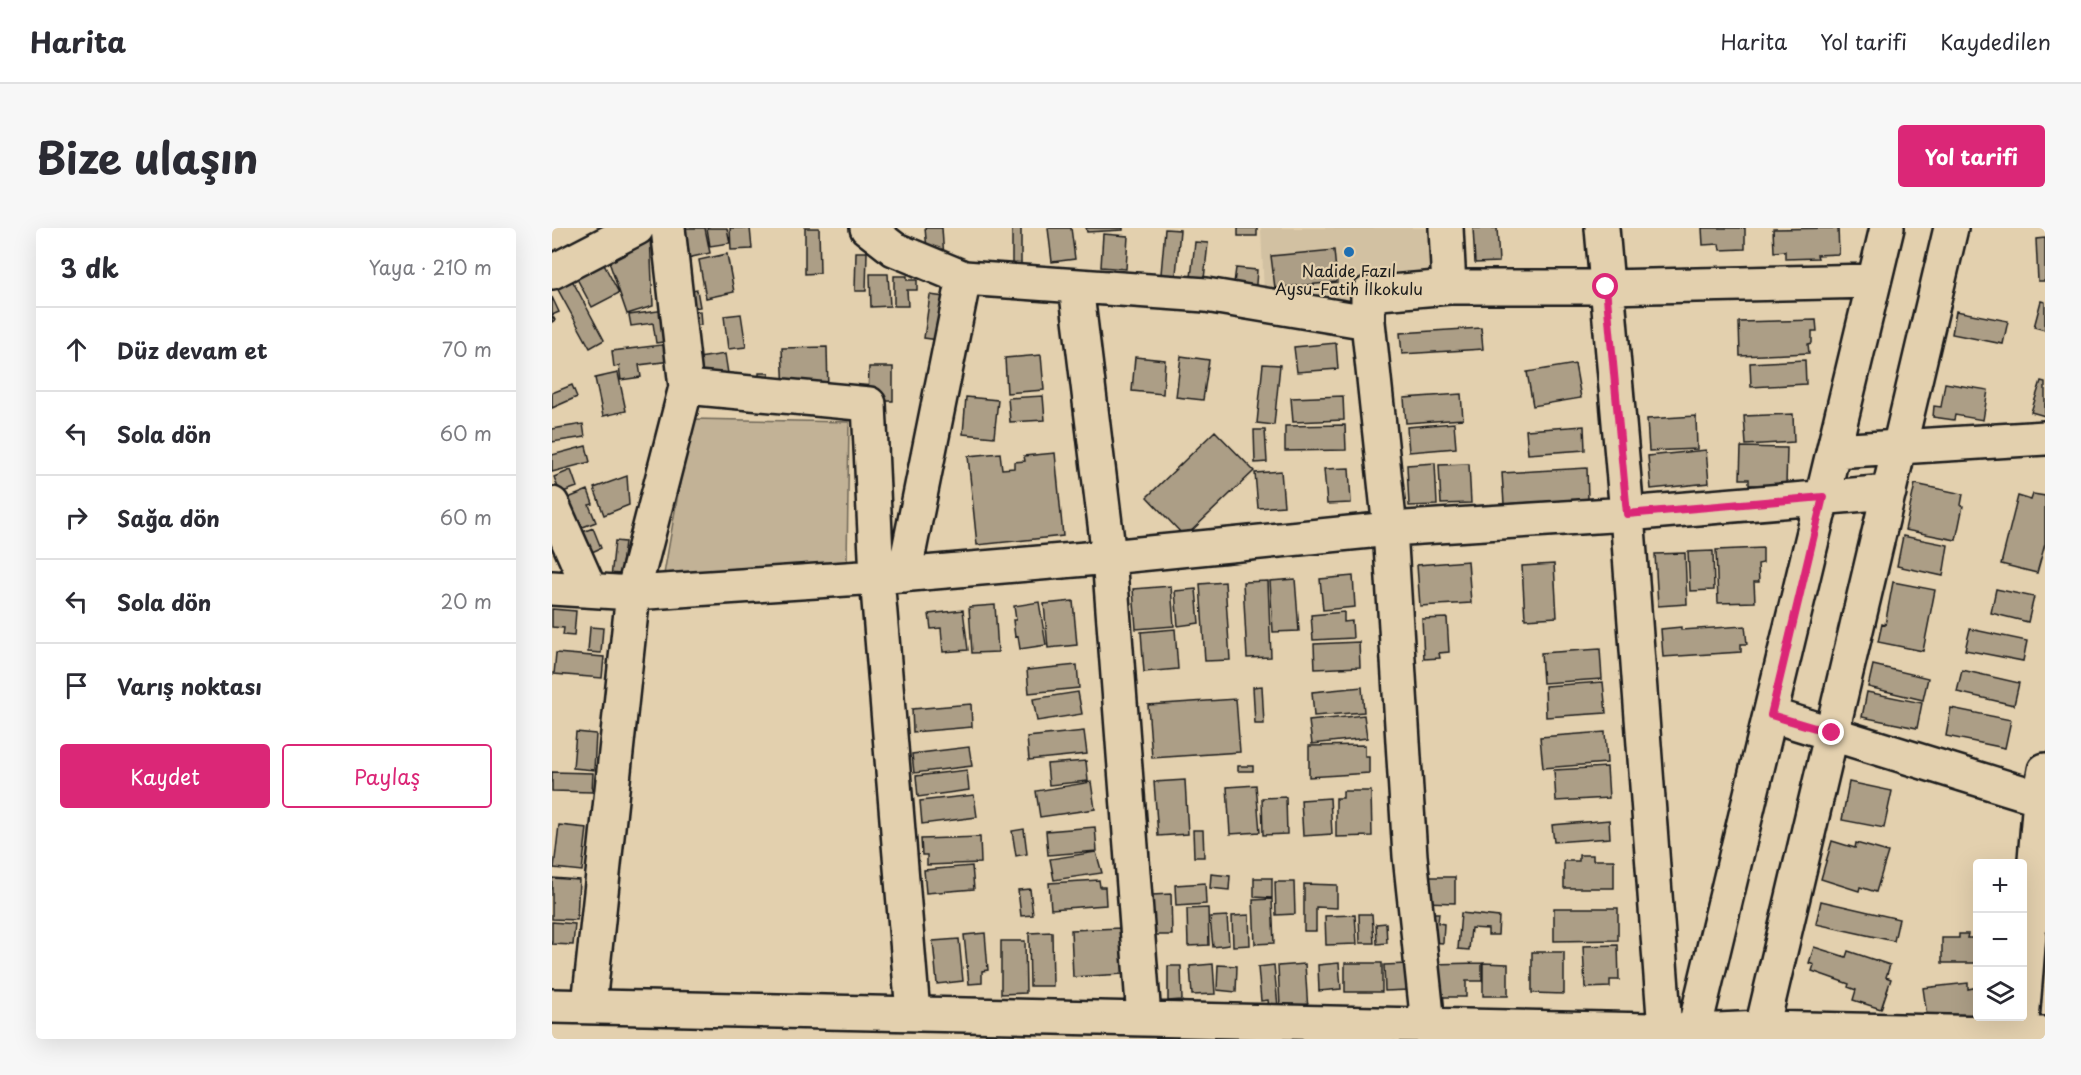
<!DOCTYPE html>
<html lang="tr">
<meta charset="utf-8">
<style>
:root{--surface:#fff;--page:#f7f7f7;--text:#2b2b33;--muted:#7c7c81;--line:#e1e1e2;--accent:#db2777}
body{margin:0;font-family:"Playpen Sans",sans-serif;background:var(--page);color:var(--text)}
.controls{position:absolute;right:18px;bottom:18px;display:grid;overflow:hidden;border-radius:6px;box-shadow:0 6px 24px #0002}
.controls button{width:54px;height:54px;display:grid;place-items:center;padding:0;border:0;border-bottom:2px solid var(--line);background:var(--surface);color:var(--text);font:30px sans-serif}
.stop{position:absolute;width:18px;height:18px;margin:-14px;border:4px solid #db2777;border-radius:50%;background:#fff}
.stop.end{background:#db2777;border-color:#fff;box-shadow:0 2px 6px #0008}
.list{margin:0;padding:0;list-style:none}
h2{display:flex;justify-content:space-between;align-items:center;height:78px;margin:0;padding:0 24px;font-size:26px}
h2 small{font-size:20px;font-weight:400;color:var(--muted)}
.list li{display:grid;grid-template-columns:39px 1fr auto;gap:18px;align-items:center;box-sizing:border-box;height:84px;padding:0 24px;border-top:2px solid var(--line)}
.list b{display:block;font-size:22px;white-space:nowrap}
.list em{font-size:20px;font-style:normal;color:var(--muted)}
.actions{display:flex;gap:12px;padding:18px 24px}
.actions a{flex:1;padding:14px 0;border:2px solid var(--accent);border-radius:6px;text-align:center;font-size:21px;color:var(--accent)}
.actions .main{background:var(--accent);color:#fff}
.icon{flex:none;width:33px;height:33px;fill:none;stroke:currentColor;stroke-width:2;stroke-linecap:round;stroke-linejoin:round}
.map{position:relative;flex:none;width:1493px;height:811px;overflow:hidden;border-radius:6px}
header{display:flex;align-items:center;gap:36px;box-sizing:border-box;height:84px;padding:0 30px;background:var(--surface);border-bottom:2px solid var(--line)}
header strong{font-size:28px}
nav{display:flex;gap:33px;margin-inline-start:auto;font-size:21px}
.intro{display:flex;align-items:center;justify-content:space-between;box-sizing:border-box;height:144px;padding:0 36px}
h1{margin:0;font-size:42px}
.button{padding:15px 27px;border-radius:6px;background:var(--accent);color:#fff;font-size:21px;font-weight:700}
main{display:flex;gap:36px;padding:0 36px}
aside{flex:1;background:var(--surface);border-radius:6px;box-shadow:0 6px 24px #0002}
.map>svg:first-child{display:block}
.built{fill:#d2c1a2}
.green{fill:#c2b296;stroke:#6f6759;stroke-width:1.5}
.building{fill:#ac9e86;stroke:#1c1c1c;stroke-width:1.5}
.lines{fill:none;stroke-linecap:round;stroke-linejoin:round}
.minor-casing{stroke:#1c1c1c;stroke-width:38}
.minor{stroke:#e3d0ae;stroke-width:33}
.route{stroke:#db2777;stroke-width:8}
.poi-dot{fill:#1f6fb2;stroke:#e3d0ae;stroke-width:2}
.labels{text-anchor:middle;stroke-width:4.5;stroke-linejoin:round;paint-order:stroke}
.poi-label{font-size:16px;fill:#1c1c1c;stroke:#e3d0ae}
</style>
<header>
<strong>Harita</strong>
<nav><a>Harita</a><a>Yol tarifi</a><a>Kaydedilen</a></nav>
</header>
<div class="intro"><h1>Bize ulaşın</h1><a class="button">Yol tarifi</a></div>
<main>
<aside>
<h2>3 dk<small>Yaya · 210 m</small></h2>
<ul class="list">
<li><svg class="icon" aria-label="ahead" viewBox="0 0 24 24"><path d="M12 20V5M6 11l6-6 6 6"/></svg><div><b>Düz devam et</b></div><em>70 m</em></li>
<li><svg class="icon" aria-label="left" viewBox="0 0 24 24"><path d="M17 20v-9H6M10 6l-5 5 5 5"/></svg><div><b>Sola dön</b></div><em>60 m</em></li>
<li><svg class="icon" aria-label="right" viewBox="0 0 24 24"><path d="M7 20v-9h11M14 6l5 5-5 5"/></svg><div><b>Sağa dön</b></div><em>60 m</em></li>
<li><svg class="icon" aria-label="left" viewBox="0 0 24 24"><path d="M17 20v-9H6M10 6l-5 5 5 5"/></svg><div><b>Sola dön</b></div><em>20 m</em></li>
<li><svg class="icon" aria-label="arrive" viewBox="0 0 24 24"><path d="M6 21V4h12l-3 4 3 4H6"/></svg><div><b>Varış noktası</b></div></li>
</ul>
<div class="actions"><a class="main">Kaydet</a><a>Paylaş</a></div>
</aside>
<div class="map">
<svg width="1493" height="811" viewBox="0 0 1493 811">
<rect width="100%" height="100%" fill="#e3d0ae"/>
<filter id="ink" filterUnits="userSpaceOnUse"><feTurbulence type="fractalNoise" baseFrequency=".0167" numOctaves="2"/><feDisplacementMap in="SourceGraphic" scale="12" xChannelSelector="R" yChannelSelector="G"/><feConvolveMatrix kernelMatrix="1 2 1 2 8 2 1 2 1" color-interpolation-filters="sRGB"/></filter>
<g filter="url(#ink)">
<path class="built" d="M709,0H883L885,47L799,52L798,76L712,65Z"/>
<path class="green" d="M139,191L297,194L295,335L112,346Z"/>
<path class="building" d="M124,0H153L158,25L131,31Z
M155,0H175L178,15L158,18Z
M178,0H198L200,21L179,22Z
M253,0H267L268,45L253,46Z
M373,0H390L392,31L376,32Z
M460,0H469V50H460Z
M496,0H519L523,31L500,34Z
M534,0H571V2L535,4Z
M686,0H705V8H686Z
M921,0H945L947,34L923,35Z
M1150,0H1193V21L1168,22L1167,16L1151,17Z
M1286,0L1287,26L1265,27L1266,30L1233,31V23L1222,24L1221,1Z
M613,1L628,2L623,58L608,57Z
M98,6L101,78L75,86L54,25Z
M551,6L576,8L574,41L549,39Z
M1493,10V53H1486L1484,11Z
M643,14L656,15L651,60L638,58Z
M782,22L785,54L723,60L719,28Z
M304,24H315L314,63H303Z
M175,26L182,64L154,70L147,32Z
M49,31L67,65L40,79L22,45Z
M684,40L705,42L703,69L688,68L689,55H682Z
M318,46H336L338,78L319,79Z
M342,48H355V52H365V62H355L356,78H342Z
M19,50L52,112L38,120L4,58Z
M145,62L148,79L130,82L127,65Z
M378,67L400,70L394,113L372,110Z
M0,69L7,84L0,87L3,92L0,94Z
M1489,73L1493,74V102L1482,99Z
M113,82L118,113L104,115L101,95L79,98L77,87Z
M148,83L149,97L130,98L129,85Z
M1404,83L1456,93L1451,116L1400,106Z
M189,86L194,119L176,121L172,88Z
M1264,92L1265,103H1260V115L1256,116L1257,125L1188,128L1187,94Z
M929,100L931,121L850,126L848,105Z
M784,115L786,141L745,144L742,119Z
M118,116L119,133L87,137L89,149L69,152L67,138L62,139L60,123Z
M275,119L276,164L232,165L230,120Z
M173,126L177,152L144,157L140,131Z
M489,127L492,162L455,165L453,130Z
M629,128L657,132L651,172L624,169Z
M583,129L613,132L611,166L580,163Z
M1253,132L1254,156L1199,159L1198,135Z
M711,136L728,137L722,197L705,195Z
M1023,136L1029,170L981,178L975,144Z
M317,139H341V173H316Z
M66,145L74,183L51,188L43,150Z
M207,145H217V159L207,158Z
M1489,153L1493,154V188L1479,184Z
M1393,155L1436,162L1431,192L1403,187L1402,192L1381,189L1382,178L1389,179Z
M20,157L25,169L0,180V165Z
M909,166L911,191L854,195L852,170Z
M491,168L493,192L458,194L456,170Z
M791,168L792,192L741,194L739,170Z
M414,169L446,172L442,209L411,206Z
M1241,186L1242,214L1194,217L1192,188Z
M1144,188L1145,221L1097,223L1095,191Z
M902,195L904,220L857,224L855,199Z
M31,196L33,209L0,214V201Z
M793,197L794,222L733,223V198Z
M1032,198L1033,222L976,226L974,202Z
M702,202H713L715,234L703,235Z
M663,203L702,243L633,309L595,269Z
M34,218L38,234L0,244V227Z
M1189,219L1235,220L1234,257H1197V251H1188Z
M1154,222L1157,255L1099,261L1096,228Z
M448,225L450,241L462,240V234L473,233L472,228L503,225L511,308L425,317L416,228Z
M883,235L885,277L857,278L855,237Z
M917,236L919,275L889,276L887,237Z
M797,240L799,275L775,276L772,241Z
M1035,240L1036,271L952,276L950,245Z
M19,242L25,259L8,265L2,249Z
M729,243L732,278L706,280L703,245Z
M75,248L77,277L52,287L42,260Z
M1363,256L1411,266L1409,277L1411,278L1404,312L1353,302Z
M36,262L41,276L37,277L44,294L15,305L4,275Z
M1481,266L1493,268V316L1485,345L1449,336L1466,268L1479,272Z
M41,300L49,320L26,330L18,309Z
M1351,308L1396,317L1391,348L1345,338Z
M63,313L73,314L67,360L58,359Z
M1211,320V335L1206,336L1207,354H1202L1203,374L1166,375L1164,322Z
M1161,323L1162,362L1138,363L1136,324Z
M1133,325L1135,376L1106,378L1103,326Z
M916,333L919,375L868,378L865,337Z
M1002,336L1005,389L973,391L970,338Z
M801,348L803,379L771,382L768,351Z
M743,351L747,403L721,404L718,353Z
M716,353L719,429L695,430L691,354Z
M673,354L678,432L653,433L648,356Z
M1341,354L1383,362L1371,423L1326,414L1330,396L1333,397Z
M619,358L622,398L584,401L581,361Z
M644,361L647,395L626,398L623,363Z
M1444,361L1482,369L1476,394L1439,385Z
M521,373L525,417L496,420L492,376Z
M487,374L494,417L468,421L466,408L463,409L461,392H464L462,378Z
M443,377L446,424L420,425L417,379Z
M0,381L24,383L22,408L11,407L12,400L0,399Z
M411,382L416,422L391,424L389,400L379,401L377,386Z
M792,384V394L800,393L801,410L761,412L759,387Z
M895,390L897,424L887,425L888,430L872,431L870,391Z
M1193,398L1195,416H1189V424L1111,429L1109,401L1129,399V402Z
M38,399L51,400L49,425L36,424Z
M623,401L626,441L592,444L589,404Z
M1418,401L1475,413L1471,433L1413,422Z
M807,414L808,439L763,441L762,416Z
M1048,421L1050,451L991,455L989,425Z
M4,425L52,429L50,450L2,446Z
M525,437L527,460L477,465L475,442Z
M1321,437L1376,450L1371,472L1316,459Z
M1410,442L1467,455L1462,477L1405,464Z
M1051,454L1054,485L994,489L993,458Z
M710,458L712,496H703L701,459Z
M810,459L812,484L762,488L760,464Z
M526,464L530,486L485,493L481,471Z
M1315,464L1370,475L1365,500L1310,489Z
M684,471L688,524L600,530L596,477Z
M419,476L420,499L361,504L360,481Z
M1399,480L1459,492L1453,520L1394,508Z
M812,487L815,510L760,516L757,493Z
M532,503L535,526L477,532L475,509Z
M24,504L44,506L42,542L21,540Z
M1053,504L1055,535L991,540L988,509Z
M813,517V528H817V545L757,549V518Z
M417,519L420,538L362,545L360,526Z
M534,533L536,553L497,557L495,536Z
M686,538H701V543H686Z
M1055,539L1057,570L1004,573L1002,542Z
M415,542L417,562L366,569L364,548Z
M0,544L41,545L40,564L0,563Z
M633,552L636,606L606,608L602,554Z
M539,554L543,581L488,589L484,563Z
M1297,554L1340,563L1332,600L1290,592Z
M704,557L708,604L678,606L675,559Z
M791,563H819L820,608L784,609V570H791Z
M422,567L425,589L370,596L368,573Z
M734,569L735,606L711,607L710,570Z
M778,570L780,606L751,608L749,572Z
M1057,592L1058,610L1002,614L1000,597Z
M7,597L35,600L30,643L2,640Z
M543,599L545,623L496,627L494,603Z
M472,601L475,626L464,628L460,603Z
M641,602H651L652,629H642Z
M428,609L429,635L375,637V627H370L369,611Z
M1280,613L1303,620L1304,615L1336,624L1324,664L1308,659L1307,663L1269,651Z
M544,624L550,645L502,652L498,631Z
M1027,627H1041V632H1062V660H1012V633H1027Z
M420,638L422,661L374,665L372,642Z
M659,646L678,648L677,662L658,660Z
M873,649H903V675L872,674Z
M0,650L27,652L25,692L0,691Z
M702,650H720V670L702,669Z
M547,652L548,659H553L554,677L499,681L497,655Z
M723,654H742L743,686L724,687Z
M653,655L654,676L624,678L623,657Z
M752,656L785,657V680L764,679V703H752Z
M478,661L481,687L469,688L466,662Z
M619,666L620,707H601L600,667Z
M720,671L722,715L703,716L701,672Z
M1269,673L1347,691L1342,713L1264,696Z
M656,680L657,717L636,718L635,681Z
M1002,680H1066V712L1002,713Z
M876,685H887L886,695L892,696L891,715L876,714Z
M909,685L947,689L946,707H936V701L919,700L917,722L906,721Z
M807,686H820L822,715H808Z
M697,687L698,717L681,718L680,688Z
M803,687L805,716L774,717L773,688Z
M675,688L677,717L661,719L658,689Z
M0,694L23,696L21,717L0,716Z
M834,695L835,715L825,716L824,696Z
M569,700L571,746L521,749L519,702Z
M500,704L501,758H478L477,705Z
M433,705L436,742L430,743V755L417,756L412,707Z
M1407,706H1416L1415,710H1426V735H1390V710H1407Z
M407,711L411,753L385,756L381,713Z
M449,713H473L474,765L449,766Z
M1066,717L1067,752H1058V759L1033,760L1031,718Z
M1262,719L1294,729L1296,723L1338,737L1334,749L1339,751L1329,781L1301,772L1304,762L1296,759L1297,756L1260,743L1262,737L1257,735Z
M980,724H1012V766L980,765Z
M787,735L789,761L767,763L766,737Z
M793,735H830V764H793Z
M930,735V753H914V769H887L876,736Z
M931,735L956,736V768H931Z
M661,736L663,766L640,767L638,738Z
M753,736L756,783L740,784L739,777L728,778L726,738Z
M855,736L856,762L833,763L832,737Z
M666,737L685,738L684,764L665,762Z
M722,737L727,789H718L716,772L709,773L706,739Z
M616,738H629L630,772L616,773Z
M1416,755V761L1426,759V788L1376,795L1371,760Z"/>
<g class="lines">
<defs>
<path id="minor" d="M116,0L134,159
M315,0L342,21L412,50L654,67L816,94
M894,0L897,59
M1050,0L1075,286L1113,802
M0,44L85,0
M524,58L557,329L592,790
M1282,223L1493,210
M0,276L38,362
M352,347L412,50
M0,360L81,365L325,349L557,329L838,301L1075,286L1337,264
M1219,487L1488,570L1493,574
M37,777L81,365L134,159L317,176L325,349L361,785
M0,778L1143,803L1210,800L1493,806
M876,796L858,628L838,301L816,94V66L897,59H1054L1322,53
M1469,805L1488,570L1493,542
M1140,811L1335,0
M1209,811L1210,800L1399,0"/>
</defs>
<use href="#minor" class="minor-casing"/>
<use href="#minor" class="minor"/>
</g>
</g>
<g class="lines" filter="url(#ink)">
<path class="route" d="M1054,59L1075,286L1271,269L1219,487L1280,505"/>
</g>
<circle class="poi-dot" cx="797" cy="24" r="6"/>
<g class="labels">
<g class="poi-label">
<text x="797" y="49">Nadide Fazıl<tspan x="797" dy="18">Aysu-Fatih İlkokulu</tspan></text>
</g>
</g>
</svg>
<div class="controls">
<button>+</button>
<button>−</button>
<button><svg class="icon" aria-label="layers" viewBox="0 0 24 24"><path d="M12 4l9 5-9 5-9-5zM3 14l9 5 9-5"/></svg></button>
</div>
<div class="stop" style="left:1054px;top:59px"></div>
<div class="stop end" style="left:1280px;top:505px"></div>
</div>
</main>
